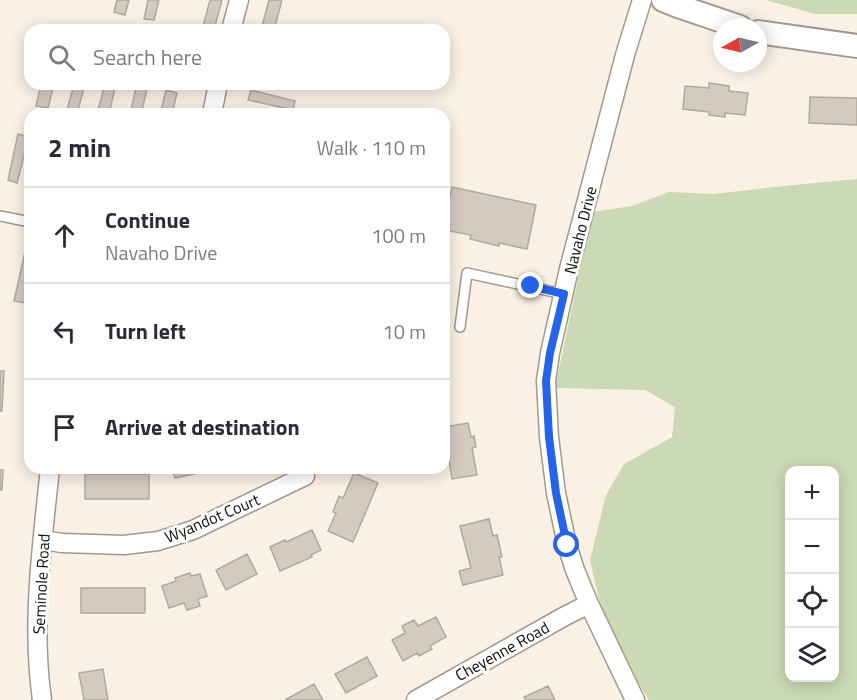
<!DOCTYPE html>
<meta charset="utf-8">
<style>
:root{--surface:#fff;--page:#f7f7f7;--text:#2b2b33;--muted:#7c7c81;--line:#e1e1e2}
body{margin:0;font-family:"Titillium Web",sans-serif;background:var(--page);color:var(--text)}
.controls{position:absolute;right:18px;bottom:18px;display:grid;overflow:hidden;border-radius:12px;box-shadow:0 3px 15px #0003}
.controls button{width:54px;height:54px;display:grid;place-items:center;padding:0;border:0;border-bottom:2px solid var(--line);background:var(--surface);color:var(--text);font:30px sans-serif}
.compass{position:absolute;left:713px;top:18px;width:54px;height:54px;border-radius:50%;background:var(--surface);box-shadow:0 3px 15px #0003;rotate:262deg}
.stop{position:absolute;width:18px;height:18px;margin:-14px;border:4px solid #2563eb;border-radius:50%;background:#fff}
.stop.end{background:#2563eb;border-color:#fff;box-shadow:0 2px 6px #0008}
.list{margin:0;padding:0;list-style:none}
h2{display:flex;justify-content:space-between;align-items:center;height:78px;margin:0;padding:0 24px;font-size:26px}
h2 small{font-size:20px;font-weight:400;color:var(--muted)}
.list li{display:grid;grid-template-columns:39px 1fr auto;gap:18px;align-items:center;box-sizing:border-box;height:96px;padding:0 24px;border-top:2px solid var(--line)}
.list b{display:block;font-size:22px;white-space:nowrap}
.list p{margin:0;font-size:20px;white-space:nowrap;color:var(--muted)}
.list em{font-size:20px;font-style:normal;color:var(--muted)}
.icon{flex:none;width:33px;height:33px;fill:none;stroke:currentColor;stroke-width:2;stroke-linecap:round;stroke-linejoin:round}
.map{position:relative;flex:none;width:857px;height:700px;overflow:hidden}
.search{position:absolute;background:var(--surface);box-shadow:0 3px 15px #0003;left:24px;top:24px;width:426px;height:66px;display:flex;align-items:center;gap:15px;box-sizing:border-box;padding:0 21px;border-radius:18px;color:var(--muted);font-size:22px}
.panel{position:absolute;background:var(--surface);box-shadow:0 3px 15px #0003;left:24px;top:108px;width:426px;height:366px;border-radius:18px}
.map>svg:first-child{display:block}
.green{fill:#cbd9b4;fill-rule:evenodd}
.building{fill:#d4cbbf;stroke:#b1a99d;stroke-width:1.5}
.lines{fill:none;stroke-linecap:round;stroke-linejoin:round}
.service-casing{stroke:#a1998d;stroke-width:12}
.minor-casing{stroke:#a1998d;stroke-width:21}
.tertiary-casing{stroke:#a1998d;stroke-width:26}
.service{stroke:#fff;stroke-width:9}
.minor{stroke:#fff;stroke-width:18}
.tertiary{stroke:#fff;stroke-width:22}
.route{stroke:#2563eb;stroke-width:8}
.labels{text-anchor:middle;stroke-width:6;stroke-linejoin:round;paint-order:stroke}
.street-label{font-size:16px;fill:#0f0d08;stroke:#fff}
</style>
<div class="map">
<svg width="857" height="700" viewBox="0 0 857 700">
<rect width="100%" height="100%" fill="#faf1e4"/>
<path class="green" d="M766,0H857V14H815Z
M857,179V700H649L634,676L601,608L590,560L606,495L624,464L672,437L675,407L645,390L555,388L592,212L632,206L669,192L713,194L793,185ZM790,470H834V678H790Z"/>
<path class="building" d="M117,0H129L125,15L114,12Z
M148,0H159L154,20L144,19Z
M210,0H222L214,30H202Z
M269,0H282L274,30H261Z
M709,83L729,86V91L748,93L745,115L725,113V117L709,115V112L683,109L685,86L709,88Z
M41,84H54L48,108L36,106Z
M74,84H85L77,114H66Z
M105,84H116L109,114H97Z
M137,84L148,85L141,114H130Z
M166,90L177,93L172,114H160Z
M251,90L295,101L293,110L248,100Z
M810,97L857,98V125L809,123Z
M18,134L29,137L17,183L8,180Z
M452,187L536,205L527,249L499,243V246L470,239L471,235L444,230V224Z
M25,252L30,253V280L25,303L14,301Z
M0,371H4L2,411H0Z
M468,423L471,437L474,436L476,447L472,448L477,475L452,479L444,427Z
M172,468H221L175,478Z
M0,470H3L2,490H0Z
M354,473L378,483L353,542L328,531L336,513L333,512L339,496L343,498Z
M85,474H149V499H85Z
M489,519L493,536L497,535L502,557H499L503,575L463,585L459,571L471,568L460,526Z
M312,530L321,550L311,555L312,557L280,571L270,547L285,540L286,542Z
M247,554L257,574L226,590L216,570Z
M190,573L191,576L200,574L207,596L198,599L200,606L187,610L184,603L169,608L162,586L176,581L175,578Z
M81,588H145V613H81Z
M436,617L446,637L430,646L432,649L419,656L417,653L403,661L392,640L405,633L402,626L414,620L418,626Z
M367,657L377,676L346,693L335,674Z
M103,669L108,700H84L79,673Z
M314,684L323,700H285Z
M548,686L555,700H526L524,697Z"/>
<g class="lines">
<defs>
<path id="service" d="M0,216L30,222
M460,327L467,273L563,294"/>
<path id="minor" d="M231,30L239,0
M212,114L218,84
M43,540L62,543L124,545L158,541L193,530L305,476
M42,700C31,623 42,545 50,468
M416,700L565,616L589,604
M635,700L589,604L575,570L567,545L556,493L549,437L546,381L550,353L569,269L625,55L642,0"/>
<path id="tertiary" d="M663,0L678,6L740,27
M758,32L857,46"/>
</defs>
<use href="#service" class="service-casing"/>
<use href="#minor" class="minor-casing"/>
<use href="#tertiary" class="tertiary-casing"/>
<use href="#service" class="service"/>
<use href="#minor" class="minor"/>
<use href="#tertiary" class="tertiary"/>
</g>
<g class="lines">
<path class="route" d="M531,286L564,294L550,353L546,381L549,437L556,493L567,545"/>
</g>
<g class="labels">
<g class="street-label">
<text transform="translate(580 230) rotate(-76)" y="6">Navaho Drive</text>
<text transform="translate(212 518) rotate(-23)" y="6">Wyandot Court</text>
<text transform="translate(41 584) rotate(-87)" y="6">Seminole Road</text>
<text transform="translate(502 651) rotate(-29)" y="6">Cheyenne Road</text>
</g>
</g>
</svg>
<div class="controls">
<button>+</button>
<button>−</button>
<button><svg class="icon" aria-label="locate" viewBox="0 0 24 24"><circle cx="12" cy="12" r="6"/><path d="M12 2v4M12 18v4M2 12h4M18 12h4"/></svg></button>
<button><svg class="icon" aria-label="layers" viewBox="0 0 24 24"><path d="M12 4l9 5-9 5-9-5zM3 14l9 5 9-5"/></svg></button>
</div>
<svg class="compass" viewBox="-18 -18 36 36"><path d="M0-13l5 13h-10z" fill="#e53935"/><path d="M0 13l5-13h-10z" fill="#7c7c81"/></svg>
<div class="stop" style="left:567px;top:545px"></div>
<div class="stop end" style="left:531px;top:286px"></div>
<div class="search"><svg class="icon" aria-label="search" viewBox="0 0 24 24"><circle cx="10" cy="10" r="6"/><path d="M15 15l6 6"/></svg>Search here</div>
<section class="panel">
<h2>2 min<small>Walk · 110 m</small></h2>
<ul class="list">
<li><svg class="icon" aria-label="ahead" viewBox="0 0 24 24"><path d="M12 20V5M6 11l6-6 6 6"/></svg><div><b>Continue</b><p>Navaho Drive</p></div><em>100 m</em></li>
<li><svg class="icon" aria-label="left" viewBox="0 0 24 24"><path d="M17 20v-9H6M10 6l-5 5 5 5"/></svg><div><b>Turn left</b></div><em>10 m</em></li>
<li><svg class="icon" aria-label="arrive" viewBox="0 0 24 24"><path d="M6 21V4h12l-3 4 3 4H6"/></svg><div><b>Arrive at destination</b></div></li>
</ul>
</section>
</div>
